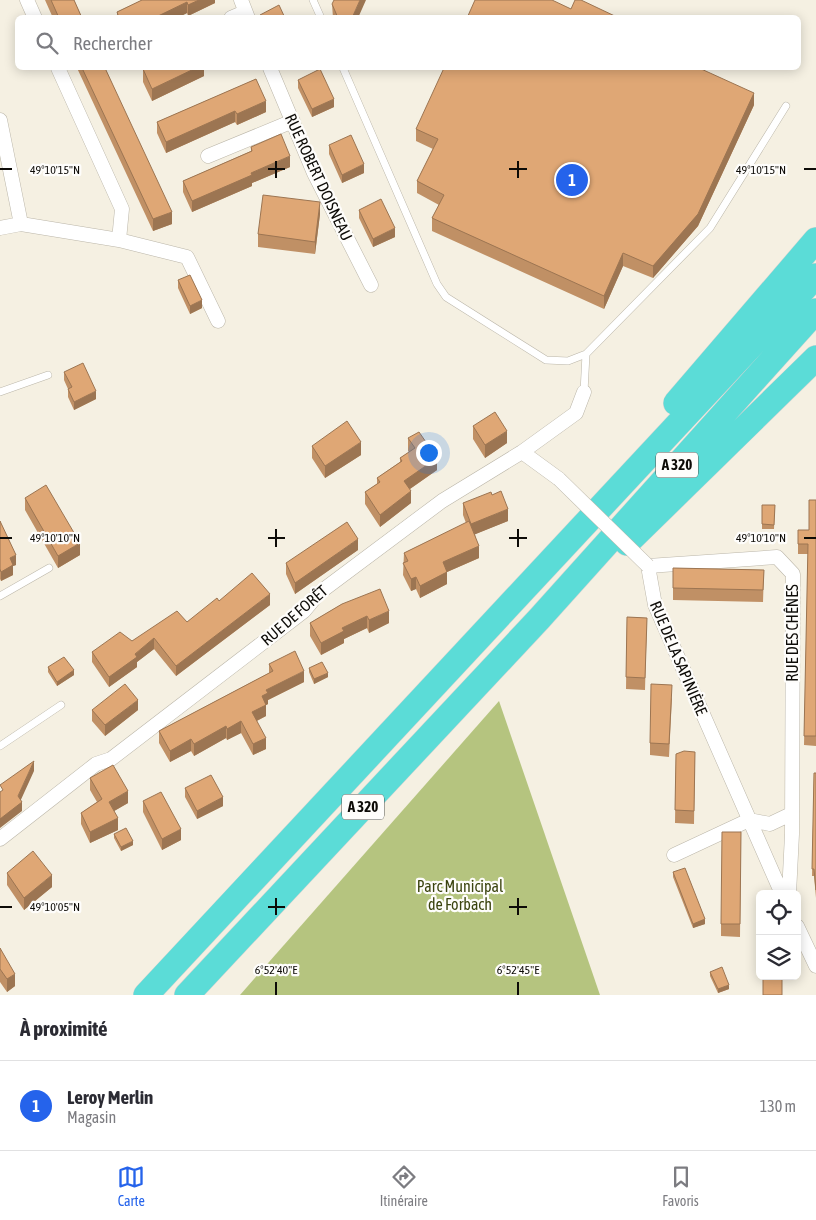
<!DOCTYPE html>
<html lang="fr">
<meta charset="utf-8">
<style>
:root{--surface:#fff;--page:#f7f7f7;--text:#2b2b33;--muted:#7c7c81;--line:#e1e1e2;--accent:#2563eb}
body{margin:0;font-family:"Asap Condensed",sans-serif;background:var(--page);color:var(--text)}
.controls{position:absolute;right:15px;bottom:15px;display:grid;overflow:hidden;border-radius:8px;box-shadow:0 2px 12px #0003}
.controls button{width:45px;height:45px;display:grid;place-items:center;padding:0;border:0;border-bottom:1px solid var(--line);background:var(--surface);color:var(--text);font:25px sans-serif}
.you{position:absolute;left:428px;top:452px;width:18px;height:18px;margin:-12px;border:4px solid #fff;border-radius:50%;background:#1a73e8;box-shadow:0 0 0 8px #1a73e833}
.badge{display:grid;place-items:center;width:32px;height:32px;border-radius:50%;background:var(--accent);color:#fff;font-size:16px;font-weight:700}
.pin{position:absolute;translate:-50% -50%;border:2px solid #fff;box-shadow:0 1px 5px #0006}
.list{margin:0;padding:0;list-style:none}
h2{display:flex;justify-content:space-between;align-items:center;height:65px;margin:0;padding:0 20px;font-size:21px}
h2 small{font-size:16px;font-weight:400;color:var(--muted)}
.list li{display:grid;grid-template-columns:32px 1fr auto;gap:15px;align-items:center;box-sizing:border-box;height:90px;padding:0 20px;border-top:1px solid var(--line)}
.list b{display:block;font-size:19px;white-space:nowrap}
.list p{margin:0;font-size:16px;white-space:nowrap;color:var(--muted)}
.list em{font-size:16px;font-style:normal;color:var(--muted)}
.icon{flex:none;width:28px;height:28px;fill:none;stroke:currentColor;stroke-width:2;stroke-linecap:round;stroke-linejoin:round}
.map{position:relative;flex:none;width:816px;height:995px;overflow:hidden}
.search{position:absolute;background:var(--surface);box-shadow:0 2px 12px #0003;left:15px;right:15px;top:15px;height:55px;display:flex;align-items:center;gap:12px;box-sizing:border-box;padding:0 18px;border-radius:8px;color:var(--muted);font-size:19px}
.sheet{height:155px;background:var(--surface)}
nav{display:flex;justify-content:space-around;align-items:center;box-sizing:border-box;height:70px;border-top:1px solid var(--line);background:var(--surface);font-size:14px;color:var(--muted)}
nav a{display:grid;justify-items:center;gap:2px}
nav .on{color:var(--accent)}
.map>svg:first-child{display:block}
.forest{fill:#b5c47f}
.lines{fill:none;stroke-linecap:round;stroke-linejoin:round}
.lane-casing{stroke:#bbb6a9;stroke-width:8}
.street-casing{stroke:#bbb6a9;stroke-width:15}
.highway-casing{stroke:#d3d3d2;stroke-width:26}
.lane{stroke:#fff;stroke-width:7}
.street{stroke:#fff;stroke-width:14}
.highway{stroke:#5bdcd7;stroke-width:25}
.street-bridge-casing{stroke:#bbb6a9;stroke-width:15;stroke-linecap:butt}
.street-bridge{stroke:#fff;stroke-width:14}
.wall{fill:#c09065}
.shaded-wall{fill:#9c7552}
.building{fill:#dfa775;stroke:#9c7552}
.ticks{fill:none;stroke:#0d0b07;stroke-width:2}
.labels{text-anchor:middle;stroke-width:4.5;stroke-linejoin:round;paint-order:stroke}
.shield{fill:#fefdfb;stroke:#555450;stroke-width:1}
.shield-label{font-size:15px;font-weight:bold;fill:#0d0b07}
.street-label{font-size:16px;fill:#0d0b07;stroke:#fefdfb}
.park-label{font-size:16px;fill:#3a430e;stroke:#fefdfb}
.ticks-label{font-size:12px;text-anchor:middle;fill:#0d0b07;stroke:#fefdfb;stroke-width:4.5;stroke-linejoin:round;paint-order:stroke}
</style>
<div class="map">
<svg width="816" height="995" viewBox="0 0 816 995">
<rect width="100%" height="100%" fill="#f5f0e2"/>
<path class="forest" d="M499,701L600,995H240Z"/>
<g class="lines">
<defs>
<path id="lane" d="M313,0L321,18
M343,68L437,284L446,297L546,360L568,361L586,354L710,228L786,106
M0,392L48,375
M584,392L586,354
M0,596L49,568
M0,746L61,705"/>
<path id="street" d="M27,0L35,18
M241,0L248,18
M231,18L245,12
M58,68L122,209L119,240
M270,68L314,173L371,285
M0,120L21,224
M208,156L293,121
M0,228L21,224L119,240L187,257L218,321
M522,452L559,479
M0,839L96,764L111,759L304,611L319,593L442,501L522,452L576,413L584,392
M674,855L749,820L770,824L791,814
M782,894L655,605L648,566L777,557L793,574L792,834L789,894
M797,926L816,966"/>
<path id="highway" d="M676,403L816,240
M627,543L816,358
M146,995L816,276
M187,995L539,619L816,311"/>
</defs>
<use href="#lane" class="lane-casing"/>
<use href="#street" class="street-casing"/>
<use href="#highway" class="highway-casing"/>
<use href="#lane" class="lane"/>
<use href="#street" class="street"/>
<use href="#highway" class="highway"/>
<defs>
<path id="street-bridge" d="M559,479L648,566"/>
</defs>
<use href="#street-bridge" class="street-bridge-casing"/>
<use href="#street-bridge" class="street-bridge"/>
</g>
<path class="wall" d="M45,0H74L82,18H53Z
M142,0H215V3L188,16L187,13L177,18H117V12Z
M332,4L358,18H333Z
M77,68H105L172,224L153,231Z
M204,68V76L152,101L143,82V69Z
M256,79L266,112L237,125L235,122L166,153L157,133V122Z
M298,80L334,107L312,117L298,88Z
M754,105L698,226L653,278L623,266L604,309L432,231V218L439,205L417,193V181L433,149L416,141V129Z
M329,145L364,173L342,183L329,154Z
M251,147L290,167L252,183V186L192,212L183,192V181L251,151Z
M359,210L395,237L373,247L359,218Z
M320,214L315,254L258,247V234Z
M178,280L202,308L190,314L178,288Z
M64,372L96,399L74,410L68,397V389L64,380Z
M473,426L507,443L485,458L473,439Z
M408,438L437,470L410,489L411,503L380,527L365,504V492L377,484V478L400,462V458L409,452L408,451Z
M312,446L361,455L325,478L312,458Z
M25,498L80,555L58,568L25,510Z
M816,500V746L804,745L808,554H798V544L809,530Z
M463,503L508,521L475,534L479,558L447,572V584L420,598L416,589L411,591L403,575L404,553L466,523L463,515Z
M762,505H775L774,529H762Z
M0,521L16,565L13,566V575L1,581L0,579Z
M358,550L295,594L286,574V563Z
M673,568L764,570L763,602L673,600Z
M219,601L270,605L176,676L154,649L137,662V667L109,687L92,662V652L132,641L187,622Z
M342,604L389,623L369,633L367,628L344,639V643L321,655L310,636V623Z
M627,617L647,618L645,690L626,689Z
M269,664L304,682L268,700V704L266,705V716L257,721L266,749L253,755L241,733L227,740L226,738L194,756L191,751L170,762L159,743V731L269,673Z
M48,667L74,675L57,686L48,672Z
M309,668L328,677L314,684L309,672Z
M672,697L669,757L650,755V743Z
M92,710H138L105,736L92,721Z
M695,752L694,824L675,823L676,754Z
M814,773H816V898L814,876H812Z
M90,778L128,803L114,811L118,830L90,843L81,824V813L97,802L90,790Z
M185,788L223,806L197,819L185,797Z
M143,801L181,840L162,850L143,812Z
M741,832L740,937L721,936V924Z
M114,834L133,845L121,851L114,838Z
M673,872L705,924L693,928L673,877Z
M7,873L52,887L24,910L7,885Z
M0,948L15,986L7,992L0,982Z
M710,972L729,989L718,993L710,976Z"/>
<path class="shaded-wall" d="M199,0H215V3L188,16V5Z
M360,0H366L358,18H352Z
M187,2V13L177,18H154Z
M196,68H204V76L152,101V89Z
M754,93V105L698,226L653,278V266Z
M334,99V107L312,117V109Z
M266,101V112L237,125V114Z
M235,111V122L166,153V142Z
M290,156V167L252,183V186L192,212V201L251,173Z
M364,164V173L342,183V175Z
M320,202V214L315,254V242Z
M172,212V224L153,231V219Z
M395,228V237L373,247V239Z
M623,253V266L604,309V296Z
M202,300V308L190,314V306Z
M96,391V399L74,410V402Z
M507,431V443L485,458V445Z
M361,442V455L325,478V466Z
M437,458V470L404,493V481Z
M411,491V503L380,527V515Z
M508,509V521L471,536V524Z
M358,539V550L295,594V583Z
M80,543V555L58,568V556Z
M479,546V558L447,572V584L420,598V586L443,562Z
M16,555V565L13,566V575L1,581V572L10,558Z
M416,577V589L411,591V579Z
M270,594V605L176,676V666Z
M389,611V623L369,633V620Z
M367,616V628L344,639V643L321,655V643L342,628Z
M154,638V649L137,662V667L109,687V677Z
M74,670V675L57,686V682Z
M304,671V682L268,700V704L266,705V716L252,723V712L266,690Z
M328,673V677L314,684V679Z
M138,700V710L105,736V725Z
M241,721V733L227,740V729Z
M226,726V738L194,756V744Z
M266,738V749L253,755V744Z
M191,739V751L170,762V751Z
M34,761V771L19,804L22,802V811L0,828V819L18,796Z
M128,791V803L109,814V802Z
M223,797V806L197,819V811Z
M118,818V830L90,843V832Z
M181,829V840L162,850V839Z
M133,841V845L121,851V847Z
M52,875V887L24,910V898Z
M705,919V924L693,928V924Z
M15,974V986L7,992V979Z
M729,985V989L718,993V989Z"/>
<path class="building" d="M51,0H74L82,18H59Z
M142,0H199L188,5L187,2L154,18H119L117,12Z
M334,0H360L352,18H338L332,4Z
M475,0H552L571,9L575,0H581L619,18H467Z
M279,5L285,18H261L260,15Z
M82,68H105L172,212L153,219Z
M146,68H196L152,89L143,69Z
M444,68H699L754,93L698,214L653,266L623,253L604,296L432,218L444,195L417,181L438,139L416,129Z
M320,69L334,99L312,109L298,80Z
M256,79L266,101L237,114L235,111L166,142L157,122Z
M281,134L290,156L251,173L252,175L192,201L183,181L252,151L251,147Z
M351,135L364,164L342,175L329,145Z
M263,195L320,202L315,242L258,234Z
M381,199L395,228L373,239L359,210Z
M190,275L202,300L190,306L178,280Z
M83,363L96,391L74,402L68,389L72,387L64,372Z
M495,412L507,431L485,445L473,426Z
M347,421L361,442L325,466L312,446Z
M419,432L437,458L404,481L411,491L380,515L365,492L380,482L377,478L402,461L400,458L415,448L408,438Z
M46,485L80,543L58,556L25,498Z
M501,491L508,509L471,524L463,503L491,492L492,495Z
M809,500H816V736H804L808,544H798V530H809Z
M762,505H775L774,525L762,524Z
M0,521L16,555L10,558L13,565L1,572L0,569Z
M469,521L479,546L443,562L447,572L420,586L416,577L411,579L403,563L408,561L404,553Z
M347,522L358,539L295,583L286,563Z
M673,568L764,570L763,590L673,588Z
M252,573L270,594L176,666L154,638L135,654L137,657L109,677L92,652L120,632L132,641L177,611L187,622L217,598L219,601Z
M380,589L389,611L369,620L367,616L342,628L344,631L321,643L310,623L342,604Z
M627,617L647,618L645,678L626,677Z
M295,651L304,671L266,690L268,693L262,696L266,705L252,712L266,738L253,744L241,721L227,729L226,726L194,744L191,739L170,751L159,731L273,671L269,664Z
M64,657L74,670L57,682L48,667Z
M322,662L328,673L314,679L309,668Z
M125,684L138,700L105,725L92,710Z
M651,684L672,685L669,744L650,743Z
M684,751L695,752L694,811L675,810L676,754Z
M34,761L18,796L22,802L0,819V792L3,790L0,785Z
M113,765L128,791L109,802L118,818L90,832L81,813L102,799L90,778Z
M814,773H816V890L814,869H812Z
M211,775L223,797L197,811L185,788Z
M161,792L181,829L162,839L143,801Z
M126,828L133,841L121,847L114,834Z
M722,832H741L740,924H721Z
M33,851L52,875L24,898L7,873Z
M685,868L705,919L693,924L673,872Z
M0,948L15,974L7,979L0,969Z
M722,967L729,985L718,989L710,972Z
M763,976H782V995H763Z"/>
<path class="ticks" d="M276,161V178M518,161V178M0,169H12M268,169H285M509,169H527M804,169H816M276,529V547M518,529V547M0,538H12M268,538H285M509,538H527M804,538H816M276,898V915M518,898V915M0,907H12M268,907H285M509,907H527M276,982V995M518,982V995"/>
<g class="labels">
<g class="shield">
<rect x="656" y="452.5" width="42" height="25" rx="4"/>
<rect x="342" y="794.5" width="42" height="25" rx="4"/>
</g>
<g class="shield-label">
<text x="677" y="470">A 320</text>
<text x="363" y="812">A 320</text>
</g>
<g class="street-label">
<text transform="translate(319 177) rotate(65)" y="6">RUE ROBERT DOISNEAU</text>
<text transform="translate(294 615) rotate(-41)" y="6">RUE DE FORÊT</text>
<text transform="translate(792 633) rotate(-90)" y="6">RUE DES CHÊNES</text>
<text transform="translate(679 658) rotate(67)" y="6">RUE DE LA SAPINIÈRE</text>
</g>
<g class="park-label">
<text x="460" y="892">Parc Municipal<tspan x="460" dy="18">de Forbach</tspan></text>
</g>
</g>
<g class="ticks-label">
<text x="55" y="174">49°10'15"N</text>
<text x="761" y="174">49°10'15"N</text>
<text x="55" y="542">49°10'10"N</text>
<text x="761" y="542">49°10'10"N</text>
<text x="55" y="911">49°10'05"N</text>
<text x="276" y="974">6°52'40"E</text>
<text x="518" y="974">6°52'45"E</text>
</g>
</svg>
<div class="controls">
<button><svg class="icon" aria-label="locate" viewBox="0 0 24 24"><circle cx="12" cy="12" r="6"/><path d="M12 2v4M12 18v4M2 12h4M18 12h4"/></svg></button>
<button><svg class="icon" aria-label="layers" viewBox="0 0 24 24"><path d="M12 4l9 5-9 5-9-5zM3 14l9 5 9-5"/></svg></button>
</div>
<div class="you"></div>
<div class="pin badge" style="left:572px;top:180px">1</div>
<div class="search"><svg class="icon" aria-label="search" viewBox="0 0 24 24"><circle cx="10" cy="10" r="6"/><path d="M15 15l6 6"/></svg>Rechercher</div>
</div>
<section class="sheet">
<h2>À proximité<small></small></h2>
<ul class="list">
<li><span class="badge">1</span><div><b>Leroy Merlin</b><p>Magasin</p></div><em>130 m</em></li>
</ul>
</section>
<nav>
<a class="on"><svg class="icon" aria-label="map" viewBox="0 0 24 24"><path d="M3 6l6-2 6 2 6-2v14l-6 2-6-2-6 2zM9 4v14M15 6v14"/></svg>Carte</a>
<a><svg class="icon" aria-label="directions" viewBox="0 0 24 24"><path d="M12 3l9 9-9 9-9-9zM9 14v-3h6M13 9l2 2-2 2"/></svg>Itinéraire</a>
<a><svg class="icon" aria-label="saved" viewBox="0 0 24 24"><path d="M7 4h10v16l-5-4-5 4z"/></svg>Favoris</a>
</nav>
